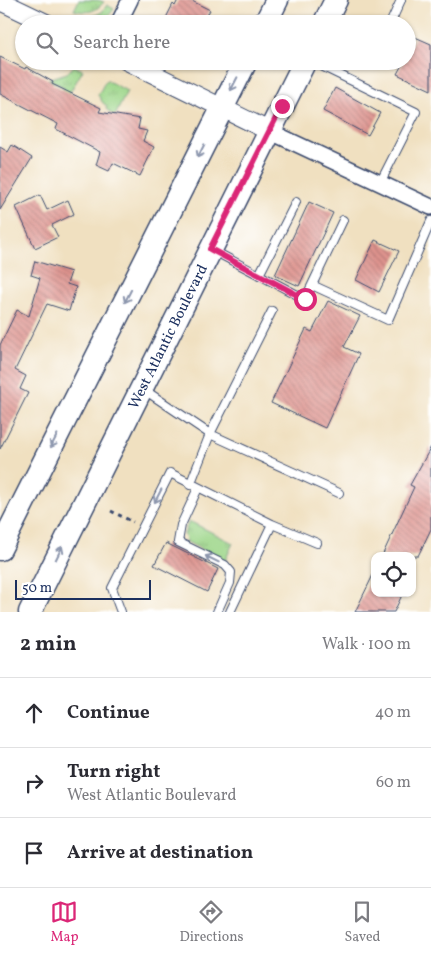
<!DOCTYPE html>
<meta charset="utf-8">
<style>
:root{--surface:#fff;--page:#f7f7f7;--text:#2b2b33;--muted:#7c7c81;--line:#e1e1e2;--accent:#db2777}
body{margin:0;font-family:Vollkorn,serif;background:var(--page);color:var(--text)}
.controls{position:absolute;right:15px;bottom:15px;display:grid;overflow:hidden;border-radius:10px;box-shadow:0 1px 4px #0004}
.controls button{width:45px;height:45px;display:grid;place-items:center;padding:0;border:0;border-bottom:1px solid var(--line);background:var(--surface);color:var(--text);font:25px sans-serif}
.scale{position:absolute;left:15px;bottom:12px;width:136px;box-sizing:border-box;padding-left:5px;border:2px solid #1b2f5e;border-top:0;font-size:14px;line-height:18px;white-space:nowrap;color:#1b2f5e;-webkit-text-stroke:4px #fff;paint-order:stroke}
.stop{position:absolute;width:15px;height:15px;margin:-11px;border:4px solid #db2777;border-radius:50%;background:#fff}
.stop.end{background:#db2777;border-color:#fff;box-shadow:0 1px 5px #0008}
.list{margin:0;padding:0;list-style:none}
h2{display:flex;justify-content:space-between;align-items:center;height:65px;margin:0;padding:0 20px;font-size:21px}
h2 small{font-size:16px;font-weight:400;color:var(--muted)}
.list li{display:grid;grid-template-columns:32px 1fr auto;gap:15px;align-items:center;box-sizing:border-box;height:70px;padding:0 20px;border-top:1px solid var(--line)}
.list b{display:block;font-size:19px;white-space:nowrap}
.list p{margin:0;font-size:16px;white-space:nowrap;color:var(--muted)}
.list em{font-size:16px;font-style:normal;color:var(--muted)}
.icon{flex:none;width:28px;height:28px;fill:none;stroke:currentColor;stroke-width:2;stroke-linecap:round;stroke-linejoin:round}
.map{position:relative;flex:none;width:431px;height:612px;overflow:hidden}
.search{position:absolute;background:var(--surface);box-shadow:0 1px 4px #0004;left:15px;right:15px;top:15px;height:55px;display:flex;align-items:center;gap:12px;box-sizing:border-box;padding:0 18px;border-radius:28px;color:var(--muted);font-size:19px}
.sheet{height:275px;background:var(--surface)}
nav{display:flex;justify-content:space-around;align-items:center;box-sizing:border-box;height:70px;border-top:1px solid var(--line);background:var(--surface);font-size:14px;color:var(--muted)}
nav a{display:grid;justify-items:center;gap:2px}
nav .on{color:var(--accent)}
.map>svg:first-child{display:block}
.grass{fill:url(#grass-tufts);stroke:#5c8273}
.building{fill:url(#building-back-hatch)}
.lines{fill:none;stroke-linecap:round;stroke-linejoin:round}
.service-casing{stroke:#3b4a6d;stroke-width:10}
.minor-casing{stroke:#3b4a6d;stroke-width:18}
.tertiary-casing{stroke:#3b4a6d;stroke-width:20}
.primary-casing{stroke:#3b4a6d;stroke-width:25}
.path{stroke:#3b4a6d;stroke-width:3;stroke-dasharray:4 4;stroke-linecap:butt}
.service{stroke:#fff;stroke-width:8}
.minor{stroke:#fff;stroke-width:15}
.tertiary{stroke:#fff;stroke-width:18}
.primary{stroke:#fff;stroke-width:22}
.oneway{stroke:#8d97ae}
.route{stroke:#db2777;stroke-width:6}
.labels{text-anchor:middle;stroke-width:5;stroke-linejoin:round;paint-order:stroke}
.street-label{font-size:15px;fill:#1b2f5e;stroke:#fff}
</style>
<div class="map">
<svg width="431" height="612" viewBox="0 0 431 612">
<defs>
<pattern id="grass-tufts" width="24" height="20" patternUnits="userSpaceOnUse" patternTransform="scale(1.25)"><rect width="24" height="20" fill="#9cd588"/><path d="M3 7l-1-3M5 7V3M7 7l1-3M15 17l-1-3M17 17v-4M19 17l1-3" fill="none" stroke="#86b778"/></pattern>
<pattern id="building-back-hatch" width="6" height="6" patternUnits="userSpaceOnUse" patternTransform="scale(1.25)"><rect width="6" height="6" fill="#de938d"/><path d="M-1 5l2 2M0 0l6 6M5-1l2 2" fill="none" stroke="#b37876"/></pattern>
</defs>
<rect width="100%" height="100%" fill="#fff"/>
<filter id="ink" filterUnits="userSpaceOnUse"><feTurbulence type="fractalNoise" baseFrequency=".02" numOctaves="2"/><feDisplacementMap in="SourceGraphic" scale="10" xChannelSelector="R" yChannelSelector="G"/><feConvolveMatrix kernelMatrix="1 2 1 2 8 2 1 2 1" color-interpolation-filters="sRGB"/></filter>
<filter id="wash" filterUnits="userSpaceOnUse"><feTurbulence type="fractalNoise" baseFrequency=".0096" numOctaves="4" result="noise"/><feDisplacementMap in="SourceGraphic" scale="20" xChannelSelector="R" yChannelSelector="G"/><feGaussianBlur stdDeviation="1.12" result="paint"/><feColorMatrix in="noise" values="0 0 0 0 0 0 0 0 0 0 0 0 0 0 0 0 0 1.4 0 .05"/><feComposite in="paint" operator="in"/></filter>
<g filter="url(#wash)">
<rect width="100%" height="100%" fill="#f0e0c0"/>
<path class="grass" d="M79,0H98L104,2C95,13 86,13 74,10Z
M107,5L114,9L102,24H85L70,17L72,14L89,18L102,12Z
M74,66L83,70L58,113L53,110L64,87L48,79L67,73Z
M106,80L127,91L104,139L100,137L111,113L106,109L107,106L103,103L98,95Z
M189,521L233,543L225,561L187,542L184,534Z"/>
<g id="blocks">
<path class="building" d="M178,0H190L210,10L202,24H163L173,4L175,6Z
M415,37L431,44V90L397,74L404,61H407V53Z
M0,57L25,69L26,67L53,82L52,84L101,108L99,112L140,119L138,129L147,131L143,141L154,147L140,176L113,163L109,171L96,165L100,152L56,129L58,124L0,94Z
M335,88L380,113L368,135L323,111Z
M12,145L32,158L0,210V147L8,152Z
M40,195L47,210L68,200L74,214L52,225L58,237L35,248L16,207Z
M309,202L333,213L299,286L275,275Z
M375,240L399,251L379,292L356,280Z
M35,261L71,272L67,284L76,287L69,311L47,304L15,370L26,376L20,389L28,393L0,449V345L17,310L29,316L40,278L31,275Z
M328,301L360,316L344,347L359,354L325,428L271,403L306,329L312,332Z
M431,447V529L418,556H382L414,487L410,485Z
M166,543L218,569L207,592L154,565Z
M375,571V593H403L394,612H355Z"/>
</g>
</g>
<g filter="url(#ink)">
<use href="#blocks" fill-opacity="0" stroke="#3b4a6d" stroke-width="1"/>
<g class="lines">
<defs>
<path id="service" d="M390,24L401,0
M311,61L416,112L380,183
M343,220L312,285L388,320L431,221
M212,250L305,299L312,285
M259,275L296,202
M272,311L210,434L339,493
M143,389L210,434L190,485
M198,488L181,525L178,542L225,565L231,572L230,583L217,612
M121,612L112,588L170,473L272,524L317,543
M230,612L272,524"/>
<path id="minor" d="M118,24L130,0
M269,131L431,207"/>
<path id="tertiary" d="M0,1L48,24
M127,61L269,131"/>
<g id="primary">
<path d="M265,24L277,0"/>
<path d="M324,24L336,0"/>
<path d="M0,549L246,61"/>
<path id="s1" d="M30,612L305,61"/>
</g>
</defs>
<use href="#service" class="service-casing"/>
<use href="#minor" class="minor-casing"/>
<use href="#tertiary" class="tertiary-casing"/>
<use href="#primary" class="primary-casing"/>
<path class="path" d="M111,511L133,522"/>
<use href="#service" class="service"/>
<use href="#minor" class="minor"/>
<use href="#tertiary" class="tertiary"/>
<use href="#primary" class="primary"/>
</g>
<defs><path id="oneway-shaft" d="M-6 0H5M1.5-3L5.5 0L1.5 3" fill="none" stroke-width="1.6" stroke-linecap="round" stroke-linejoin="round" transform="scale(1.25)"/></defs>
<g class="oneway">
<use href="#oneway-shaft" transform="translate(234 84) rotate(117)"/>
<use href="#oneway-shaft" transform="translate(201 151) rotate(117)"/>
<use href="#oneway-shaft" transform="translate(128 296) rotate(117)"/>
<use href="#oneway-shaft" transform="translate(54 441) rotate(117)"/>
<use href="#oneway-shaft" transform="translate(158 496) rotate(117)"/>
<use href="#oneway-shaft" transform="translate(59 553) rotate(-64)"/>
<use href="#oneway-shaft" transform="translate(212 559) rotate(-154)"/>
</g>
</g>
<g class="lines" filter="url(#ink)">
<path class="route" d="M282,106L210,249L305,299"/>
</g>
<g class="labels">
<g class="street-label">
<text dy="5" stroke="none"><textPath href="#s1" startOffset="308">West Atlantic Boulevard</textPath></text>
</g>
</g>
</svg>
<div class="controls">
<button><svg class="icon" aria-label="locate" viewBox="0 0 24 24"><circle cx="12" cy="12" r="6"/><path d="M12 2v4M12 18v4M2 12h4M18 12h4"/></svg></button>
</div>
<div class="scale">50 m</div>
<div class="stop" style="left:305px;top:299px"></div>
<div class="stop end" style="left:282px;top:106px"></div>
<div class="search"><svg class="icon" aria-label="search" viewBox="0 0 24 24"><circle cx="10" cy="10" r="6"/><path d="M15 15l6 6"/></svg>Search here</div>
</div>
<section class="sheet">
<h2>2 min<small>Walk · 100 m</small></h2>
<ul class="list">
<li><svg class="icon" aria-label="ahead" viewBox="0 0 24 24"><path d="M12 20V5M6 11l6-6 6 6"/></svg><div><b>Continue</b></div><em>40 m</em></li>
<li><svg class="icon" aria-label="right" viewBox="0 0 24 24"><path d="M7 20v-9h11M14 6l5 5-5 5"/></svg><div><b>Turn right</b><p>West Atlantic Boulevard</p></div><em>60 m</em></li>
<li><svg class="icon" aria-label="arrive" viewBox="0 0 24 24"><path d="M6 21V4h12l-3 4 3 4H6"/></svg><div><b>Arrive at destination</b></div></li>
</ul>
</section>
<nav>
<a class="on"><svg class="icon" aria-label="map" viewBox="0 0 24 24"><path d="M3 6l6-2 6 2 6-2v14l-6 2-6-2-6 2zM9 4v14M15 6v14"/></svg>Map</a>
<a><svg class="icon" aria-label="directions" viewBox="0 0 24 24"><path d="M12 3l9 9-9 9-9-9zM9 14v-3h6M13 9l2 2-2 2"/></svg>Directions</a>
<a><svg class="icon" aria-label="saved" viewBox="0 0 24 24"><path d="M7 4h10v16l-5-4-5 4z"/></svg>Saved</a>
</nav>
